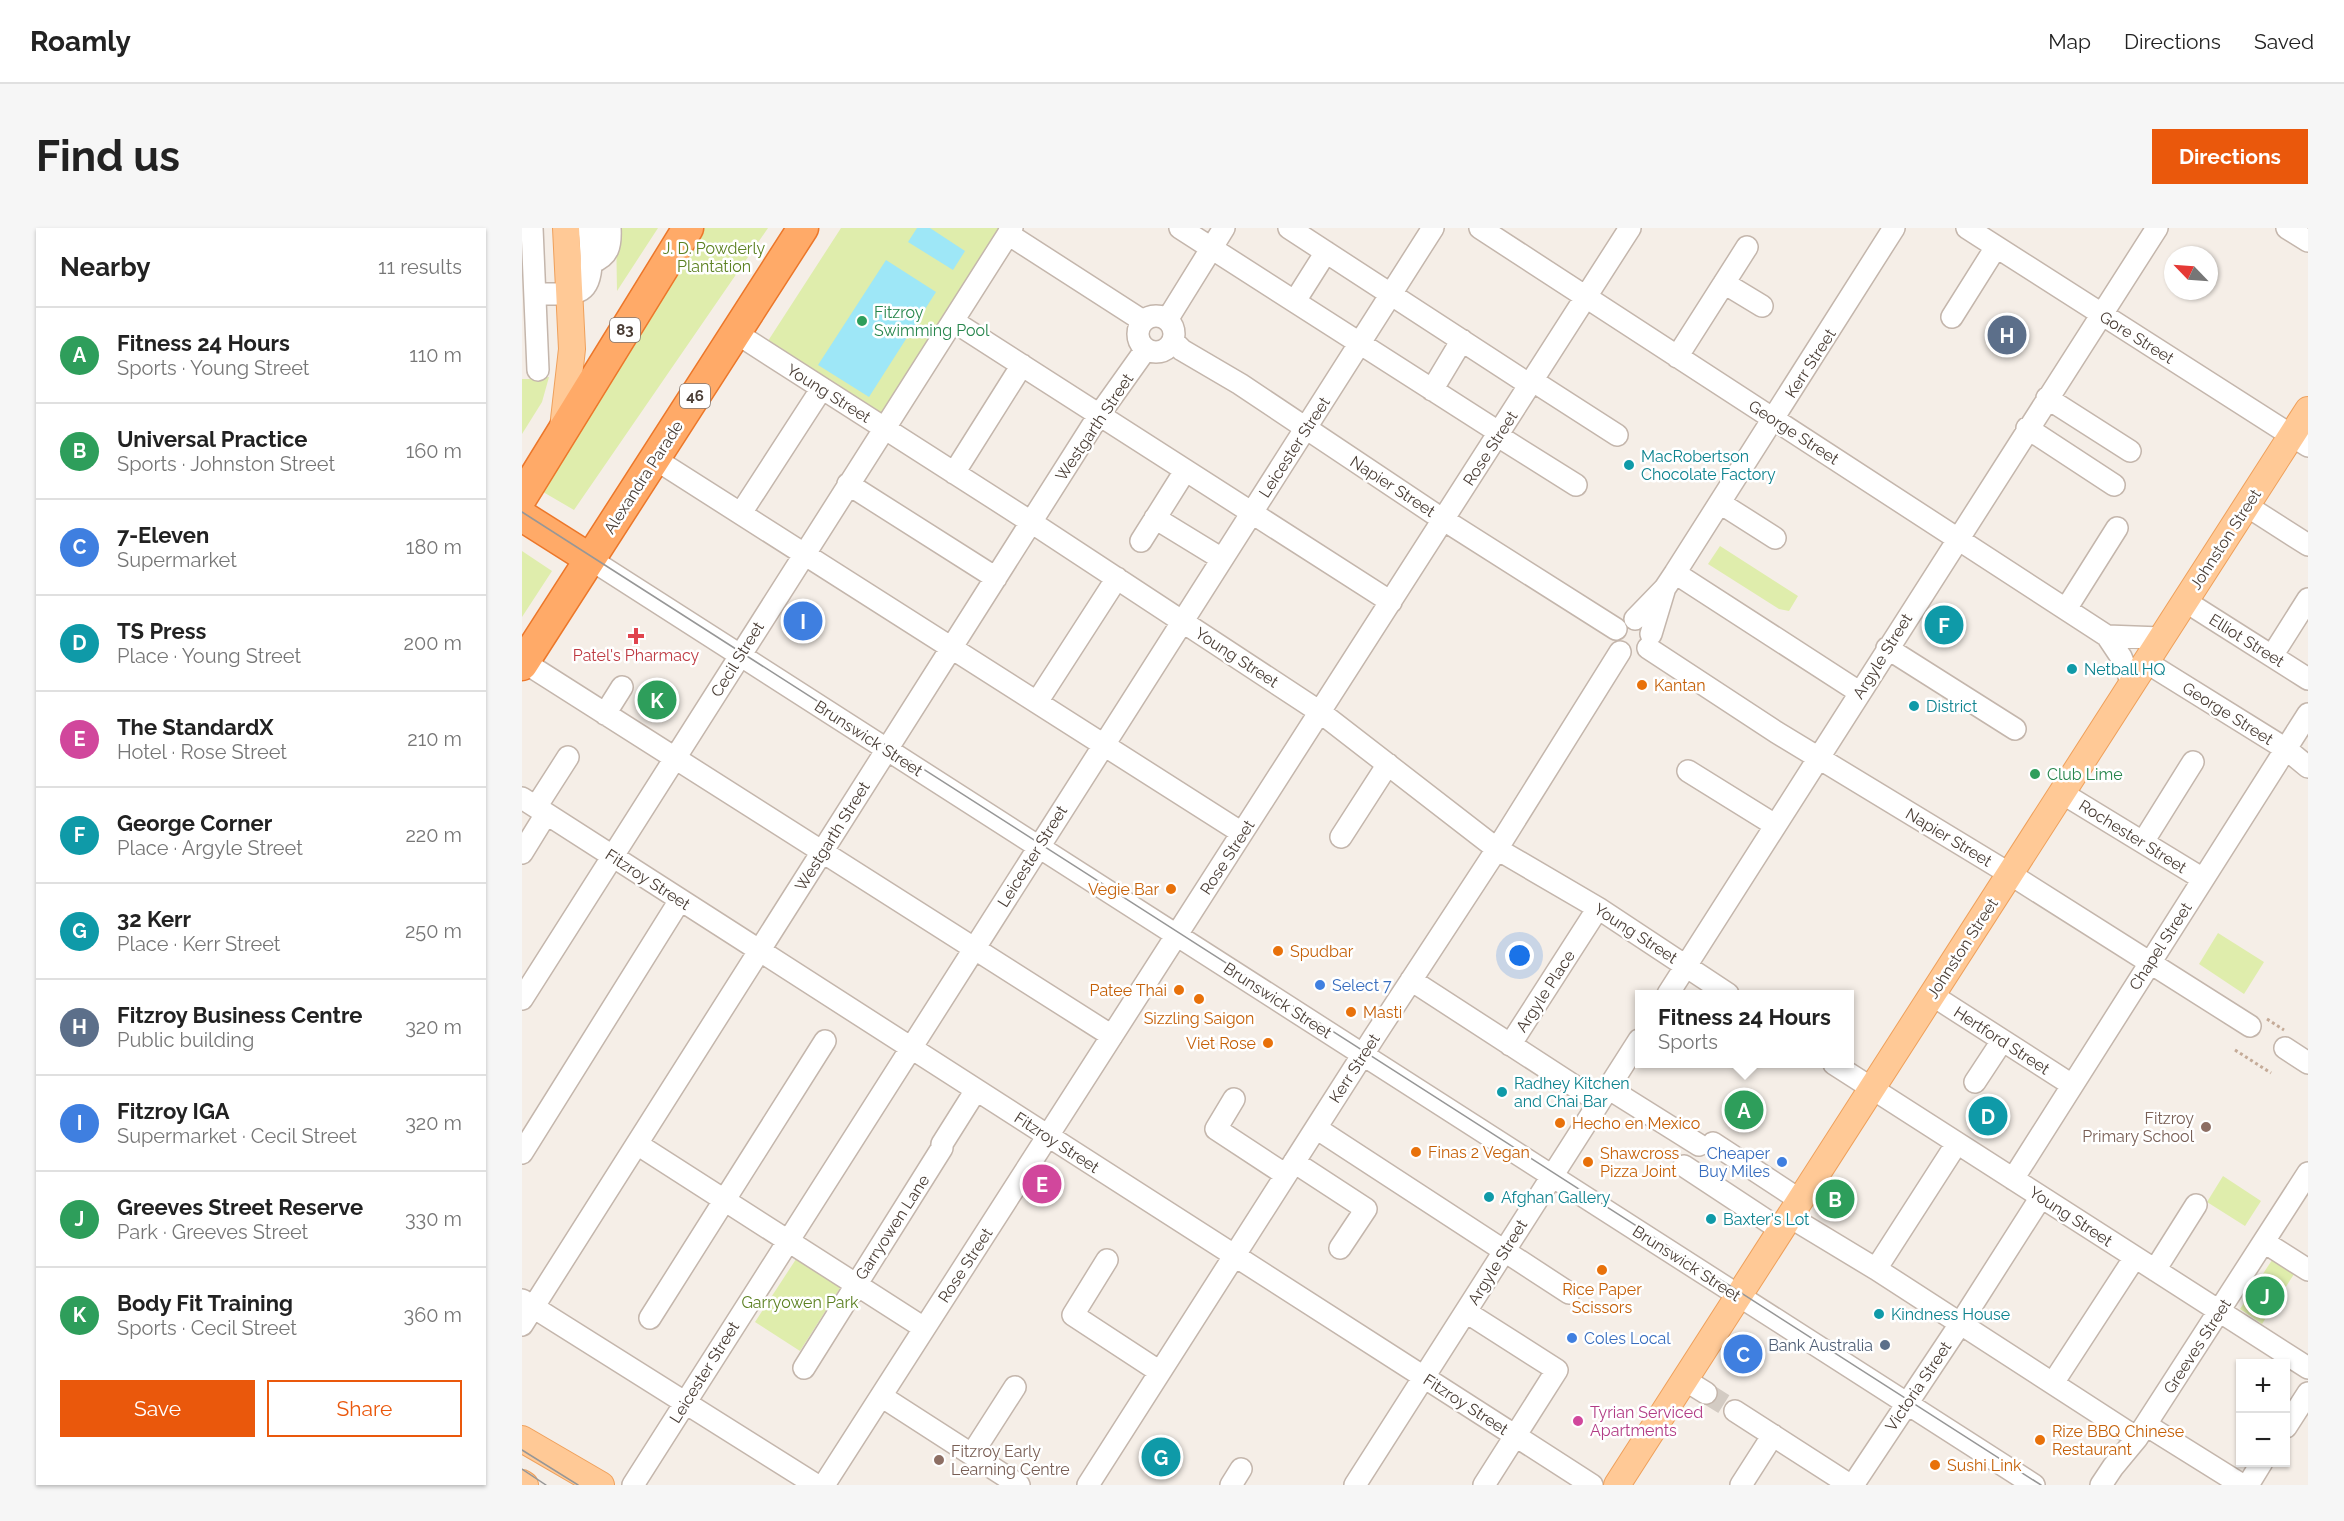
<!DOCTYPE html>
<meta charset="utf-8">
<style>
:root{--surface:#fff;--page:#f6f6f6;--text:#222;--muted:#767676;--line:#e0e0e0;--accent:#ea580c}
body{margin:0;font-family:Raleway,sans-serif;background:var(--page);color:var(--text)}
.controls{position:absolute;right:18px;bottom:18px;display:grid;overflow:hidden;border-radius:0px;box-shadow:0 2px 4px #0004}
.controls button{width:54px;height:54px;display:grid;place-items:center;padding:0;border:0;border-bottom:2px solid var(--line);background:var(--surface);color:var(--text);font:30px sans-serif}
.compass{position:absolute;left:1642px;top:18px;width:54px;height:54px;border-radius:50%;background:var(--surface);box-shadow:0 2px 4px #0004;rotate:295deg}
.you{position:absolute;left:998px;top:728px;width:21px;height:21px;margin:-15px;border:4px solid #fff;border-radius:50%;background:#1a73e8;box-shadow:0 0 0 9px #1a73e833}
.badge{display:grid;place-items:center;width:39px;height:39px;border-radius:50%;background:var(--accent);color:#fff;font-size:20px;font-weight:700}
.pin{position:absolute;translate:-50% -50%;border:3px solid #fff;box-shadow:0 2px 6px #0006}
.popup{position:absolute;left:1113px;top:762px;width:219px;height:78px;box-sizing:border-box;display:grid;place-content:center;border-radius:0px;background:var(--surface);filter:drop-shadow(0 2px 4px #0005);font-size:20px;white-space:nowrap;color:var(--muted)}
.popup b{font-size:22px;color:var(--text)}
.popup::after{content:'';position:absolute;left:50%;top:100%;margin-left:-12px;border:12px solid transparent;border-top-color:var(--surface)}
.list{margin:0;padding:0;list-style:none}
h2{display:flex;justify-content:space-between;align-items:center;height:78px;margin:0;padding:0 24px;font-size:26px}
h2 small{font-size:20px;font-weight:400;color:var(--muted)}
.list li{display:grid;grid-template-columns:39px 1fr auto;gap:18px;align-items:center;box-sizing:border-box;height:96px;padding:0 24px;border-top:2px solid var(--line)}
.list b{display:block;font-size:22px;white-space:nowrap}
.list p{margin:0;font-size:20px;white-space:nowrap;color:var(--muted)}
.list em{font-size:20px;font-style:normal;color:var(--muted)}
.actions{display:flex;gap:12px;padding:18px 24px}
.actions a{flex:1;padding:14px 0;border:2px solid var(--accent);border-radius:0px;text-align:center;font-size:21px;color:var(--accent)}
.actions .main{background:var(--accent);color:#fff}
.map{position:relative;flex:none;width:1786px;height:1257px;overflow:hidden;border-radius:0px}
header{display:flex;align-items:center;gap:36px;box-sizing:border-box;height:84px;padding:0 30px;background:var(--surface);border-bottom:2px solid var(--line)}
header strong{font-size:28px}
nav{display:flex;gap:33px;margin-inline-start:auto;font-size:21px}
.intro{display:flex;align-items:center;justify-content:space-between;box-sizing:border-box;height:144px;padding:0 36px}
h1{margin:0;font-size:42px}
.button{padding:15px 27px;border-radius:0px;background:var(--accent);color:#fff;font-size:21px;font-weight:700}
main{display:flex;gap:36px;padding:0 36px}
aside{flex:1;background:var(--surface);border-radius:0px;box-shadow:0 2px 4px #0004}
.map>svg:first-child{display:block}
.green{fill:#dfedac}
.water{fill:#9ee7f7}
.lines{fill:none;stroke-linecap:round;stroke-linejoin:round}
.minor-tunnel{stroke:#d3cbc3;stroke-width:21;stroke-dasharray:21 10;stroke-linecap:butt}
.minor-casing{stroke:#c4b6ac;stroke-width:24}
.major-casing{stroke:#efa05b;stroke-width:28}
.highway-casing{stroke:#ec772a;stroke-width:33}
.path{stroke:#c5ab98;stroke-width:3;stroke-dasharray:3 3;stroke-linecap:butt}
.minor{stroke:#fff;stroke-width:21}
.major{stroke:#ffc996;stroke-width:26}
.highway{stroke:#ffaa68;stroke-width:30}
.tram{stroke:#979797;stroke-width:1.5}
.leisure-dot{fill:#2e9e5b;stroke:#fff;stroke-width:2}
.culture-dot{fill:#0f9aa8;stroke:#fff;stroke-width:2}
.health-dot{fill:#e0444e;stroke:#fff;stroke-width:2}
.food-dot{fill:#e8710a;stroke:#fff;stroke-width:2}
.shop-dot{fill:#3f7fe0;stroke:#fff;stroke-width:2}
.education-dot{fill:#8d6e63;stroke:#fff;stroke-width:2}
.service-dot{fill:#5c6f8a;stroke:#fff;stroke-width:2}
.hotel-dot{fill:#d1479c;stroke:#fff;stroke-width:2}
.labels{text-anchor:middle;stroke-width:5;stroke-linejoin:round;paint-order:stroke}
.shield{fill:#fff;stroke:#807772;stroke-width:1.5}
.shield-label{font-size:15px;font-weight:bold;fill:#493d35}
.park-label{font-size:16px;fill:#5c8122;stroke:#fff}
.leisure-label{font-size:16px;fill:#27864d;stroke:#fff;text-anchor:start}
.street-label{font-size:16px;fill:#493d35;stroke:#fff}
.culture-label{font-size:16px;fill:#0d838f;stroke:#fff;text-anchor:start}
.health-label{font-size:16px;fill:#be3a42;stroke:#fff}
.food-label{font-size:16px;fill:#c56008;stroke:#fff;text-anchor:start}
.shop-label{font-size:16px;fill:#366cbe;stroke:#fff;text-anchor:start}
.education-label{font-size:16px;fill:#785e54;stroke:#fff;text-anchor:end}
.service-label{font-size:16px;fill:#4e5e75;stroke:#fff;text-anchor:end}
.hotel-label{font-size:16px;fill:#b23c85;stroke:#fff;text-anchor:start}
</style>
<header>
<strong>Roamly</strong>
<nav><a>Map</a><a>Directions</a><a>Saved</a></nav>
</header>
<div class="intro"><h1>Find us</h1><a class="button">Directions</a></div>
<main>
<aside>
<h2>Nearby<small>11 results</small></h2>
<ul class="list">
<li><span class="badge" style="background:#2e9e5b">A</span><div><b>Fitness 24 Hours</b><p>Sports · Young Street</p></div><em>110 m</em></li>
<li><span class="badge" style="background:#2e9e5b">B</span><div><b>Universal Practice</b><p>Sports · Johnston Street</p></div><em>160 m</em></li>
<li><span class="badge" style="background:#3f7fe0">C</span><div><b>7-Eleven</b><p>Supermarket</p></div><em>180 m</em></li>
<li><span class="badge" style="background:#0f9aa8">D</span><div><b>TS Press</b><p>Place · Young Street</p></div><em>200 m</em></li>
<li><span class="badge" style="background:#d1479c">E</span><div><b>The StandardX</b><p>Hotel · Rose Street</p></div><em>210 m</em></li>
<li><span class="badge" style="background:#0f9aa8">F</span><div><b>George Corner</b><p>Place · Argyle Street</p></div><em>220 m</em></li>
<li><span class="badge" style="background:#0f9aa8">G</span><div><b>32 Kerr</b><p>Place · Kerr Street</p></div><em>250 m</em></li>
<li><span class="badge" style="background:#5c6f8a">H</span><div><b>Fitzroy Business Centre</b><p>Public building</p></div><em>320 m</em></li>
<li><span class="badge" style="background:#3f7fe0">I</span><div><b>Fitzroy IGA</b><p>Supermarket · Cecil Street</p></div><em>320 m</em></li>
<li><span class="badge" style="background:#2e9e5b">J</span><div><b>Greeves Street Reserve</b><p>Park · Greeves Street</p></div><em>330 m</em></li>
<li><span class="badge" style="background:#2e9e5b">K</span><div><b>Body Fit Training</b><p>Sports · Cecil Street</p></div><em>360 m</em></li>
</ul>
<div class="actions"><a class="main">Save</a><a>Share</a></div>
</aside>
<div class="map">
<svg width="1786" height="1257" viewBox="0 0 1786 1257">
<rect width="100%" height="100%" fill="#f5eee7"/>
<path class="green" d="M94,0H136L95,63Z
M178,0H246L52,282L16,261Z
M319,0H480L358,190L244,116Z
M27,149L20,174L0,206V151H11Z
M1198,318L1276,368L1267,383L1257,381L1186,336Z
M0,323L30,343L0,389Z
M1696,705L1742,734L1722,766L1677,736Z
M1701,948L1739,973L1723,998L1685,974Z
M278,1025L322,1054L278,1123L233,1094Z
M1752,1029L1774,1043L1740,1096L1718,1081Z"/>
<path class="water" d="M395,0H408L443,23L431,42L386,14Z
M364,32L414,64L347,169L296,137Z"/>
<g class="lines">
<path class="minor-tunnel" d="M1184,1165L1213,1183"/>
<defs>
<path id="minor" d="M10,0L16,142
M658,0L978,205
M767,0L1008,157
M958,0C1166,137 1376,271 1585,408L1599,429L1610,455
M1445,0L1786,218
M1765,0L1786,13
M486,6L621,93
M69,35C87,28 89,18 88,0
M1202,55L1240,78
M13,66C26,65 45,68 57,63C75,55 68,16 67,0
M773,73L804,24
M616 106a18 18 0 1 1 36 0a18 18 0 1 1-36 0Z
M1430,89L1474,19
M645,92L702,0
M431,93L869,374
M214,105L509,294L798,484L975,621L1076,680L1206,766
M651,113L660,122L718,156L911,285L1094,401
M1155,129L1225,19
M1011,153L1095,207
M910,162L940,112
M1525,170L1608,223
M1505,200L1592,257
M976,208L1054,257
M133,231L720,605
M432,245L500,137
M326,256L474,350
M1198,275L1253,310
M1725,278L1786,317
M219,285L300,160
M633,290L700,331
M619,313L663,243
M68,331L1512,1257
M1153,345L1337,464
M1663,373L1786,451
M1544,381L1595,300
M1113,391L1143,360L1153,345L1372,0
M1129,406L1142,363
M1585,408L1639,410
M1126,420L1254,504L1488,646L1728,798
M1365,420L1493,501
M1750,428L1786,371
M2,434L590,808
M1624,434L1764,521L1786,539
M515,474L595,350
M83,486L100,459
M1166,543L1253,597
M1540,565L1681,651
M0,570L1070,1257
M14,579L46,529
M819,609L866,536
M1621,614L1671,534
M0,625L24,586
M889,752L1077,874
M1146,766L1635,0
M1410,767L1550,857
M0,771L490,0
M988,817L1076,680
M1763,820L1786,835
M1312,836L1786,1140
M1453,854L1480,813
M1086,860L1177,917
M712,871L694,901L764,947
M794,900L1047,1065
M1191,915L1278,972
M115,916L402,1100
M0,925L158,672
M772,934L844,981L818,1020
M1162,938L1259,1002
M1491,951L1786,486
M1268,989L1354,1041L1615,1210
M1742,1014L1786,1042
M585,1032L551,1087L638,1144
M1354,1041L1435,915
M1633,1042L1674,977
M0,1072L294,1257
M944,1084L1035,1142L962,1257
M128,1090L303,813
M0,1097L577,187L624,121
M282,1140L420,920V916L454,862
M1163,1152L1184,1165
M1531,1155L1613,1029
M359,1168L497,1257
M1213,1183L1328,1257
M1624,1197L1720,1257
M1764,1199L1786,1165
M450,1226L493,1159
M111,1257L911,0
M302,1257L1108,0
M566,1257L852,809L975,621L1098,424
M709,1257L719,1241
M833,1257L1117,812
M1219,1257L1251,1207
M1331,1257L1438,1096L1519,969
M1579,1257L1591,1239L1615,1210L1786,945
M1726,1257L1740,1234"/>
<path id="major" d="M41,200L50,121L44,0
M0,1211L79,1257
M0,1255L3,1257
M1095,1257L1786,182"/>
<path id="highway" d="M0,269L166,0
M0,288L68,331
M0,437L281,0"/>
</defs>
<use href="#minor" class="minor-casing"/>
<use href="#major" class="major-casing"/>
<use href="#highway" class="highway-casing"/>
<path class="path" d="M1745,791L1762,802
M1713,822L1749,845"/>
<use href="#minor" class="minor"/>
<use href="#major" class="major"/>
<use href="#highway" class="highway"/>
<path class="tram" d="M0,284L1519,1257
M0,1222L56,1257
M0,1241L24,1257"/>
</g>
<g class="leisure-dot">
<circle cx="340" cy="93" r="6"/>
<circle cx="1513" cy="546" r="6"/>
</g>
<g class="culture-dot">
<circle cx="1107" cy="237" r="6"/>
<circle cx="1550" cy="441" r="6"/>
<circle cx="1392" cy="478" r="6"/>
<circle cx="980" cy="864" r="6"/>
<circle cx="967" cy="969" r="6"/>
<circle cx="1189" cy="991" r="6"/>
<circle cx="1357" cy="1086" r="6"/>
</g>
<path class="health-dot" d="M111 399h6v6h6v6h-6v6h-6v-6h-6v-6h6z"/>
<g class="food-dot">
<circle cx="1120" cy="457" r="6"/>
<circle cx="649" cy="661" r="6"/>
<circle cx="756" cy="723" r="6"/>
<circle cx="657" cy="762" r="6"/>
<circle cx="677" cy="771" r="6"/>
<circle cx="829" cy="784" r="6"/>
<circle cx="746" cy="815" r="6"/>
<circle cx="1038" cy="895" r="6"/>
<circle cx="894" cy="924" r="6"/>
<circle cx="1066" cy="934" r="6"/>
<circle cx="1080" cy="1042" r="6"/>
<circle cx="1518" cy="1212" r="6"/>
<circle cx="1413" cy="1237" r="6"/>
</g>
<g class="shop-dot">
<circle cx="798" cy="757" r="6"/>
<circle cx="1260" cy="934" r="6"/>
<circle cx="1050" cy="1110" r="6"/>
</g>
<g class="education-dot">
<circle cx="1684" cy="899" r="6"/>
<circle cx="417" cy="1232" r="6"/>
</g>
<circle class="service-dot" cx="1363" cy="1117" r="6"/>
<circle class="hotel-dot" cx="1056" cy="1193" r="6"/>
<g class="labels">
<g class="shield">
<rect x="88" y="90" width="30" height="24" rx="4.5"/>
<rect x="158" y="156" width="30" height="24" rx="4.5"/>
</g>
<g class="shield-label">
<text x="103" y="107">83</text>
<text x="173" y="173">46</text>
</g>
<g class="park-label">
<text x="192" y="26">J. D. Powderly<tspan x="192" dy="18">Plantation</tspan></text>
<text x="278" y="1080">Garryowen Park</text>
</g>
<g class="leisure-label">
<text x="352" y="90">Fitzroy<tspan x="352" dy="18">Swimming Pool</tspan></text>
<text x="1525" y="552">Club Lime</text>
</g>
<g class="street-label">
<text transform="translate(1615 109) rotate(32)" y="6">Gore Street</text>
<text transform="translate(1288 135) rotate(-57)" y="6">Kerr Street</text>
<text transform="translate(307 165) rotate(32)" y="6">Young Street</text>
<text transform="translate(572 199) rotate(-56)" y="6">Westgarth Street</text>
<text transform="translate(1272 204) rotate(33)" y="6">George Street</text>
<text transform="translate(772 219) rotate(-57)" y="6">Leicester Street</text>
<text transform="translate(968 220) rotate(-57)" y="6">Rose Street</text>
<text transform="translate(121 249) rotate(-57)" y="6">Alexandra Parade</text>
<text transform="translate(871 258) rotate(33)" y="6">Napier Street</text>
<text transform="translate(1703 311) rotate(-57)" y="6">Johnston Street</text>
<text transform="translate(1725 412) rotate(32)" y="6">Elliot Street</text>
<text transform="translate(1360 428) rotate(-58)" y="6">Argyle Street</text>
<text transform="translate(715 429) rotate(33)" y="6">Young Street</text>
<text transform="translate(215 431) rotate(-58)" y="6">Cecil Street</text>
<text transform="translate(1706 485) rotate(32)" y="6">George Street</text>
<text transform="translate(347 510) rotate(33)" y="6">Brunswick Street</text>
<text transform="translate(310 608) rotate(-58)" y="6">Westgarth Street</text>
<text transform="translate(1611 608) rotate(32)" y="6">Rochester Street</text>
<text transform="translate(1427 609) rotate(31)" y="6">Napier Street</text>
<text transform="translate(510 628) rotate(-58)" y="6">Leicester Street</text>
<text transform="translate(705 629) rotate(-57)" y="6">Rose Street</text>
<text transform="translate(126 651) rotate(33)" y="6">Fitzroy Street</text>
<text transform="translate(1114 705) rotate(33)" y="6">Young Street</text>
<text transform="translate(1638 718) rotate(-57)" y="6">Chapel Street</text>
<text transform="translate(1440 720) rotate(-57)" y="6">Johnston Street</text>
<text transform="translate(1023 763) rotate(-57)" y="6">Argyle Place</text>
<text transform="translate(756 772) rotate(33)" y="6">Brunswick Street</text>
<text transform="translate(1480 812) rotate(33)" y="6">Hertford Street</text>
<text transform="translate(832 840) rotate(-57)" y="6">Kerr Street</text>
<text transform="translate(535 914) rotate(33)" y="6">Fitzroy Street</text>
<text transform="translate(1549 988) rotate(33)" y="6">Young Street</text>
<text transform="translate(370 999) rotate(-57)" y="6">Garryowen Lane</text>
<text transform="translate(975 1034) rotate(-58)" y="6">Argyle Street</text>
<text transform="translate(1165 1035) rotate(33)" y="6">Brunswick Street</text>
<text transform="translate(443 1037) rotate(-57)" y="6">Rose Street</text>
<text transform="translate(1675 1118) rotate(-57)" y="6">Greeves Street</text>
<text transform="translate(182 1144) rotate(-58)" y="6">Leicester Street</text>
<text transform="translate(1396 1158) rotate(-56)" y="6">Victoria Street</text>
<text transform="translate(944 1176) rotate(33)" y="6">Fitzroy Street</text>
</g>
<g class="culture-label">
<text x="1119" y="234">MacRobertson<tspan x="1119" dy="18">Chocolate Factory</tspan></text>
<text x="1562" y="447">Netball HQ</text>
<text x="1404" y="484">District</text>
<text x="992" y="861">Radhey Kitchen<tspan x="992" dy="18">and Chai Bar</tspan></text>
<text x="979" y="975">Afghan Gallery</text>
<text x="1201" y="997">Baxter's Lot</text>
<text x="1369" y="1092">Kindness House</text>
</g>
<g class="health-label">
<text x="114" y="433">Patel's Pharmacy</text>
</g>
<g class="food-label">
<text x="1132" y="463">Kantan</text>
<text x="637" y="667" text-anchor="end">Vegie Bar</text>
<text x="768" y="729">Spudbar</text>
<text x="645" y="768" text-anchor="end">Patee Thai</text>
<text x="841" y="790">Masti</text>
<text x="677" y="796" text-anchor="middle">Sizzling Saigon</text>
<text x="734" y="821" text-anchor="end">Viet Rose</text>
<text x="1050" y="901">Hecho en Mexico</text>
<text x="906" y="930">Finas 2 Vegan</text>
<text x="1078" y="931">Shawcross<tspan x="1078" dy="18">Pizza Joint</tspan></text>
<text x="1080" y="1067" text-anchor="middle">Rice Paper<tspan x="1080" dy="18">Scissors</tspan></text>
<text x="1530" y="1209">Rize BBQ Chinese<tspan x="1530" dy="18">Restaurant</tspan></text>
<text x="1425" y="1243">Sushi Link</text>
</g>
<g class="shop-label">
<text x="810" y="763">Select 7</text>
<text x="1248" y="931" text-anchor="end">Cheaper<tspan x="1248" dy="18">Buy Miles</tspan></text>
<text x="1062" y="1116">Coles Local</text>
</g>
<g class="education-label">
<text x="1672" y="896">Fitzroy<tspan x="1672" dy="18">Primary School</tspan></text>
<text x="429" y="1229" text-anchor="start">Fitzroy Early<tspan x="429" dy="18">Learning Centre</tspan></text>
</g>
<g class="service-label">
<text x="1351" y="1123">Bank Australia</text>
</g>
<g class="hotel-label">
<text x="1068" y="1190">Tyrian Serviced<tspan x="1068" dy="18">Apartments</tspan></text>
</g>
</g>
</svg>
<div class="controls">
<button>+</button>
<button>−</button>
</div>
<svg class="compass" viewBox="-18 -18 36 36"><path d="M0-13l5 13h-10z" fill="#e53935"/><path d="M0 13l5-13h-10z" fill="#767676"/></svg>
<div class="you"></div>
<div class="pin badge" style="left:1222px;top:882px;background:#2e9e5b">A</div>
<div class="popup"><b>Fitness 24 Hours</b>Sports</div>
<div class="pin badge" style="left:1313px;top:971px;background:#2e9e5b">B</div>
<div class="pin badge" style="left:1221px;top:1126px;background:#3f7fe0">C</div>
<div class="pin badge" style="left:1466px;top:888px;background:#0f9aa8">D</div>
<div class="pin badge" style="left:520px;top:956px;background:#d1479c">E</div>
<div class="pin badge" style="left:1422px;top:397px;background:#0f9aa8">F</div>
<div class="pin badge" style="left:639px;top:1229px;background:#0f9aa8">G</div>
<div class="pin badge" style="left:1485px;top:107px;background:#5c6f8a">H</div>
<div class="pin badge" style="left:281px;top:393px;background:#3f7fe0">I</div>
<div class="pin badge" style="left:1743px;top:1068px;background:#2e9e5b">J</div>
<div class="pin badge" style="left:135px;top:472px;background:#2e9e5b">K</div>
</div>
</main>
